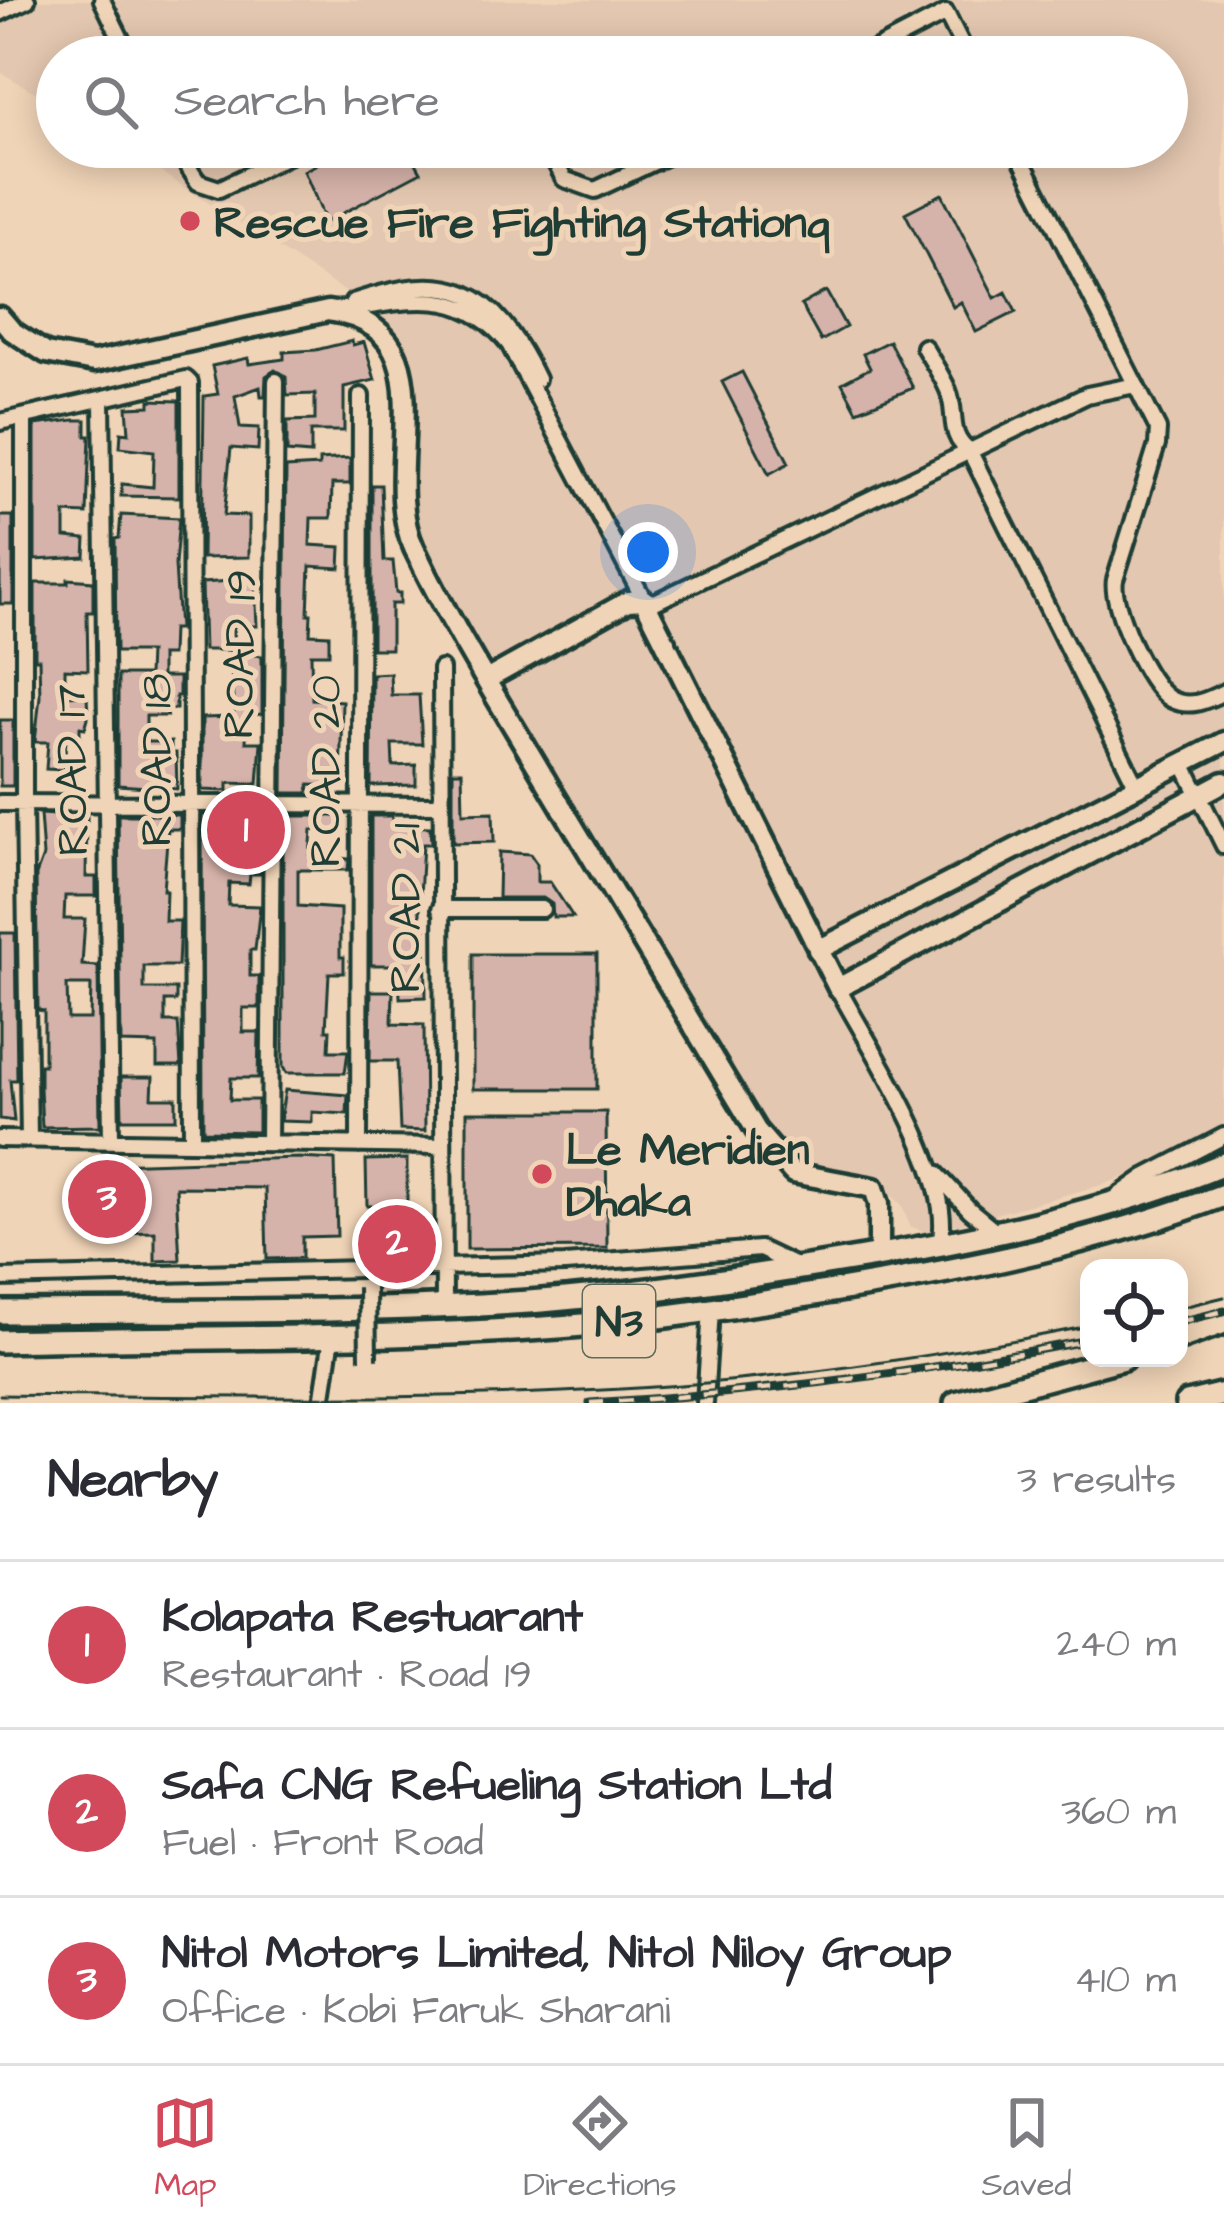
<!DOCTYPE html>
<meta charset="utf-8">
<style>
:root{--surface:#fff;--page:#f2f2f3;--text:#2b2b33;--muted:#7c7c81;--line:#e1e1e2;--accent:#d1495b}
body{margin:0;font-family:"Architects Daughter",sans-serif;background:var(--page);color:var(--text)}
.controls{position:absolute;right:36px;bottom:36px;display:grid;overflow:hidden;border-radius:24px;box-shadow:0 6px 30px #0003}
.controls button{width:108px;height:108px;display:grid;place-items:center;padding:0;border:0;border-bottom:3px solid var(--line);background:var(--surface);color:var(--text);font:60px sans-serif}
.you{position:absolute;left:648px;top:552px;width:42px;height:42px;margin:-30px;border:9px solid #fff;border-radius:50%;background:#1a73e8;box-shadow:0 0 0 18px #1a73e833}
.badge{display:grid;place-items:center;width:78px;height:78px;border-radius:50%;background:var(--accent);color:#fff;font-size:39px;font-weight:700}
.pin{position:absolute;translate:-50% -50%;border:6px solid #fff;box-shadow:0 3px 12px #0006}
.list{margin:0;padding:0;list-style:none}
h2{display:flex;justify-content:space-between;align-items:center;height:156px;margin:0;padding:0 48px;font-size:51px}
h2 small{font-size:39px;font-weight:400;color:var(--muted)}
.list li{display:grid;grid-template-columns:78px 1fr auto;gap:36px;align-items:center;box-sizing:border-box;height:168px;padding:0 48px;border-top:3px solid var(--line)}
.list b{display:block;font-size:45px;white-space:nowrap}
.list p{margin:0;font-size:39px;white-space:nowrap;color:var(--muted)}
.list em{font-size:39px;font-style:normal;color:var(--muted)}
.icon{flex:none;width:66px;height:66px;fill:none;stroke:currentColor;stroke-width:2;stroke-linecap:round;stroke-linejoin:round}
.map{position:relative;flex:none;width:1224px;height:1403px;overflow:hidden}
.search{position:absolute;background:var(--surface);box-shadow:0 6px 30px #0003;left:36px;right:36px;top:36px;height:132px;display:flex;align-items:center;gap:30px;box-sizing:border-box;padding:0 42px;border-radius:66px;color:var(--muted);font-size:45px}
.sheet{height:660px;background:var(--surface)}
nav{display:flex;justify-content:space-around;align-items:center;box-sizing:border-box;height:168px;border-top:3px solid var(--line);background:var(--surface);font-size:33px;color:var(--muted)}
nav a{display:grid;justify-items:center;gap:6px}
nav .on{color:var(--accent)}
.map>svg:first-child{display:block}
.built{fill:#e4c7b0}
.building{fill:#d6b3aa;stroke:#1f3d34;stroke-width:3;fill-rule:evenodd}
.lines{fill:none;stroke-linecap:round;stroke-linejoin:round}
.minor-casing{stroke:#1f3d34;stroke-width:22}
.major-casing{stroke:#1f3d34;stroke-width:27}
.highway-casing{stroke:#1f3d34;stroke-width:30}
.minor{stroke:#f0d4b7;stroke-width:14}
.major{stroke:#f0d4b7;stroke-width:18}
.highway{stroke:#f0d4b7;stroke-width:21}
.tram{stroke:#1f3d34;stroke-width:3}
.rail-casing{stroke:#1f3d34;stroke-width:9}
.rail{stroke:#f0d4b7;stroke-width:4.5;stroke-dasharray:14;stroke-linecap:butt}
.minor-bridge-casing{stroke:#1f3d34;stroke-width:22;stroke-linecap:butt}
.minor-bridge{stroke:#f0d4b7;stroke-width:14}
.poi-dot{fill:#d1495b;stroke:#f0d4b7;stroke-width:4.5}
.labels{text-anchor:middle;stroke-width:10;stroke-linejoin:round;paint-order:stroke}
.shield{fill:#f0d4b7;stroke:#5e6a5b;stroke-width:3}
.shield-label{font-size:42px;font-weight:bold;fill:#1f3d34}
.poi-label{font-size:45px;font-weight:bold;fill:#1f3d34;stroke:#f0d4b7;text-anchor:start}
.street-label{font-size:45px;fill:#1f3d34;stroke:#f0d4b7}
</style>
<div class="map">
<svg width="1224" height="1403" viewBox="0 0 1224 1403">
<rect width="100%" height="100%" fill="#f0d4b7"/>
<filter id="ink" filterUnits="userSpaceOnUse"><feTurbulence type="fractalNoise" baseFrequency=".00833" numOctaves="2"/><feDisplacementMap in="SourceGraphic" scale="24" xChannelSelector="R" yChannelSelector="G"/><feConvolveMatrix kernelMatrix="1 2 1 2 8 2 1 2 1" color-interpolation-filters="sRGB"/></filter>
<g filter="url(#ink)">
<path class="built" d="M0,0H1224V1140L1105,1184L927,1233L910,1226L902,1205L869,1174L811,1167L761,1127L571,831L419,529L410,485L412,362L400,333L378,313L122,147H1167V57H57V105L0,72Z"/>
<path class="building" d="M349,147H407L421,172L326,222L304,171Z
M942,194L995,298L1006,292L1016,312L976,332L961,302L953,307L905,213Z
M826,291L846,327L821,341L801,305Z
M352,341L353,345L364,342L375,380L344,387V431H311V454L287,452V421L315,420V394L287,395L286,377L275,370L266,376L265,396H261L260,387L235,396L240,427L259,428L258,450L231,448L224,515L249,516V557L202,558L204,396L218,394L212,366L248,358L249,364L284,359V352L316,350Z
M889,341L913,388L857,411L842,383L870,368L863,354Z
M742,372L789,463L769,474L722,382Z
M150,400L179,401V497L121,496L122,484L153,487L154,451L120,447L121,432L129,433L127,407L150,406Z
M74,420H86V436H90L87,514L65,513V537L86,539L85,557L35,560V425Z
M350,458V484H332L331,518H311L310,545L341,547L340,568L310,566L308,614H311L310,634L329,635V654H311L312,699L342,701L340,786L309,785L308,793H283L286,468L319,466V460Z
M372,485H381L384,561H393L396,593H400V604H391V649H372Z
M121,515L179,518L175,565L179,629H172L171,655H161V677H179V696H176V709H167V716H146V742H171V753H176L177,789L118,785V675H148L149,652H116L115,539L119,538Z
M0,516H13V604H0Z
M68,579L93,581V612H87L88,670L65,669V696L87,695L88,718L85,728L80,727V739L66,738L64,770L46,769L48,742H35L40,696L39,659H35V583H68Z
M232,581L255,582L257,626H233L234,650H204L202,583Z
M230,651L262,656V714L247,715L246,742H261L258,784L228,783V791L202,790V718L234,717Z
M390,673L391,695H419L422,744H392L393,766L416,765V785L371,786L372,674Z
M0,720H13V786H0Z
M453,771H462L463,813L493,812L494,842L453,843Z
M40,814L87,817L86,877H96V896H65L64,919H85L82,965L98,966L100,1126L42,1127L40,1087V1065H44V1011L38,1010L36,875L43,856ZM67,985H91L90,1019H68Z
M118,815H180V829H168L163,890H166L165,921H180L178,966H144V989H176V1001H165V1022H178L181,1066H157V1044L121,1043Z
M202,815H246L245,860L260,861V874H250L249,884L229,883L228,905L260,906L255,950H250V976H259V1008H243V1032H259L258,1078H231L230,1100H258V1132L203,1131Z
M283,816H342L341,831L312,830L310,857L349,859L348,870H298V906L340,909V957H344V973H329L326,1030H330L329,1051H348L345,1073H286L283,1067Z
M371,816H392V826L430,827L431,844H423L420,896V924H425L426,997L400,998L399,965H371Z
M499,852L530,854L537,864V882H550L573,917H553L552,904L543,898H498Z
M0,933H15L17,1080H10L14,1121L0,1119Z
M473,954H597V1089H473Z
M371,991H393L392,1024L424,1025L425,1131L400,1130L397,1061H370Z
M121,1077H153L152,1098H176V1119H122Z
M285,1090L348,1095L347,1114L312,1112V1122L280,1121Z
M467,1112H606L607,1248L467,1249Z
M299,1158L335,1160L337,1236L302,1237V1258L267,1259L265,1188L176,1187L180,1260L155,1261V1232L83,1234L82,1165Z
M407,1159V1205L367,1206L366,1160Z
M429,1231V1256H393L392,1238L410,1237V1232Z"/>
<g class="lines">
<defs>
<path id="minor" d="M102,0L130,57
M0,13L27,0
M861,57L946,13L968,57
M175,147L198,182L219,189L306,147
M547,147L564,179L595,190L686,147
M1015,147L1158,429L1157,445L1115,580C1110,604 1147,686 1170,699C1189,709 1206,701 1224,692
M353,302C451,269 492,287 537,379
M334,310C403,305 457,280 509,344L644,600L655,602L1087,395L1136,385
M924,347C932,361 942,376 948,390C958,414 946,434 970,452L1137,787
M102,399L111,1140
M24,417V803L29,1139
M0,422L186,379L190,383L192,1142
M441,669L444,1305
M1183,763L1224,846
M0,803L441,805
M440,909H542
M838,988C869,1047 960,1182 939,1246
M0,1139L440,1146
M269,1143L276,381
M359,1145L361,396
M936,1173L970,1210L998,1233
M1118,1196L1145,1177L1224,1136
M0,1278L565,1264L760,1249L800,1268
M322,1403L332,1337
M705,1403L711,1309"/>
<path id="major" d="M0,317L12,331L46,353L94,362L328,311C456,329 376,468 414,548C453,630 503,708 549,786C618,901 687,1015 756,1130L793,1173L874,1188L879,1204V1255
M486,680L628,601L644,600L838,988L1224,782
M818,950L1224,742"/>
<path id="highway" d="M0,1312C176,1310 353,1314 529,1302C635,1294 740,1278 845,1261C974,1240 1102,1214 1224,1164
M1179,1338L1224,1322
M0,1341C194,1336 389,1341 583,1325C670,1318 758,1303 845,1289C975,1268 1100,1242 1224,1195
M956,1403L1123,1358
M1187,1403L1224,1394"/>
</defs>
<use href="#minor" class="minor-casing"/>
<use href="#major" class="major-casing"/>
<use href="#highway" class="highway-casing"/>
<use href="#minor" class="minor"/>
<use href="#major" class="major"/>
<use href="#highway" class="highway"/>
<path class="tram" d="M1179,1308L1224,1297
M0,1395C243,1397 487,1403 729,1381C850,1369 970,1350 1089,1326"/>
<defs>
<path id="rail" d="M1179,1322L1224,1311
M590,1403C759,1393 923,1373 1089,1340"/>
</defs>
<use href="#rail" class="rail-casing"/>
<use href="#rail" class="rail"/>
<defs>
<path id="minor-bridge" d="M367,1287L368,1359"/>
</defs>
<use href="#minor-bridge" class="minor-bridge-casing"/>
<use href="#minor-bridge" class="minor-bridge"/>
</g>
</g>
<g class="poi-dot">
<circle cx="190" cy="221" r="12"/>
<circle cx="542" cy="1174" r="12"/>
</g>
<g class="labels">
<rect class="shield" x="583" y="1285" width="72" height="72" rx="9"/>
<g class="shield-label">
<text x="619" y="1336">N3</text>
</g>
<g class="poi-label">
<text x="214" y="237">Rescue Fire Fighting Stationq</text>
<text x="566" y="1164">Le Meridien<tspan x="566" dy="52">Dhaka</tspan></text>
</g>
<g class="street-label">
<text transform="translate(238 654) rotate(-89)" y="16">ROAD 19</text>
<text transform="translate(155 760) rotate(-90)" y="16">ROAD 18</text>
<text transform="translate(70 770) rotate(-91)" y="16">ROAD 17</text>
<text transform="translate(324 771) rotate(-90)" y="16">ROAD 20</text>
<text transform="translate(404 908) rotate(-90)" y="16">ROAD 21</text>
</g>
</g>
</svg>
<div class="controls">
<button><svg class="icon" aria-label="locate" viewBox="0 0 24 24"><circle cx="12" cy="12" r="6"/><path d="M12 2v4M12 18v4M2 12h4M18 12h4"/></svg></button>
</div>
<div class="you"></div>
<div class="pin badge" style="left:246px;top:830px">1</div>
<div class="pin badge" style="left:397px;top:1244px">2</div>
<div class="pin badge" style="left:107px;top:1199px">3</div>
<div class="search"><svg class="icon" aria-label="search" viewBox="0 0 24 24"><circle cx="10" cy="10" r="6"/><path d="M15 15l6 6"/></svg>Search here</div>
</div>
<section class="sheet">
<h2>Nearby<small>3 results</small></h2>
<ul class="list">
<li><span class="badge">1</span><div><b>Kolapata Restuarant</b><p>Restaurant · Road 19</p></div><em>240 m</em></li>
<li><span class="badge">2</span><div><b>Safa CNG Refueling Station Ltd</b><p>Fuel · Front Road</p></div><em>360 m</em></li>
<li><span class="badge">3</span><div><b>Nitol Motors Limited, Nitol Niloy Group</b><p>Office · Kobi Faruk Sharani</p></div><em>410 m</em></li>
</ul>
</section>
<nav>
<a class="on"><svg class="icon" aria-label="map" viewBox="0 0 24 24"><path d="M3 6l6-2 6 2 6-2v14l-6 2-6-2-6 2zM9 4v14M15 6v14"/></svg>Map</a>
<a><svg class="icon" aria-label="directions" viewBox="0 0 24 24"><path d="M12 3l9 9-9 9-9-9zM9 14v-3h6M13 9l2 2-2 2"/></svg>Directions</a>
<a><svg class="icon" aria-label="saved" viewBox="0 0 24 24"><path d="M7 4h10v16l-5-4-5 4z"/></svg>Saved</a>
</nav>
